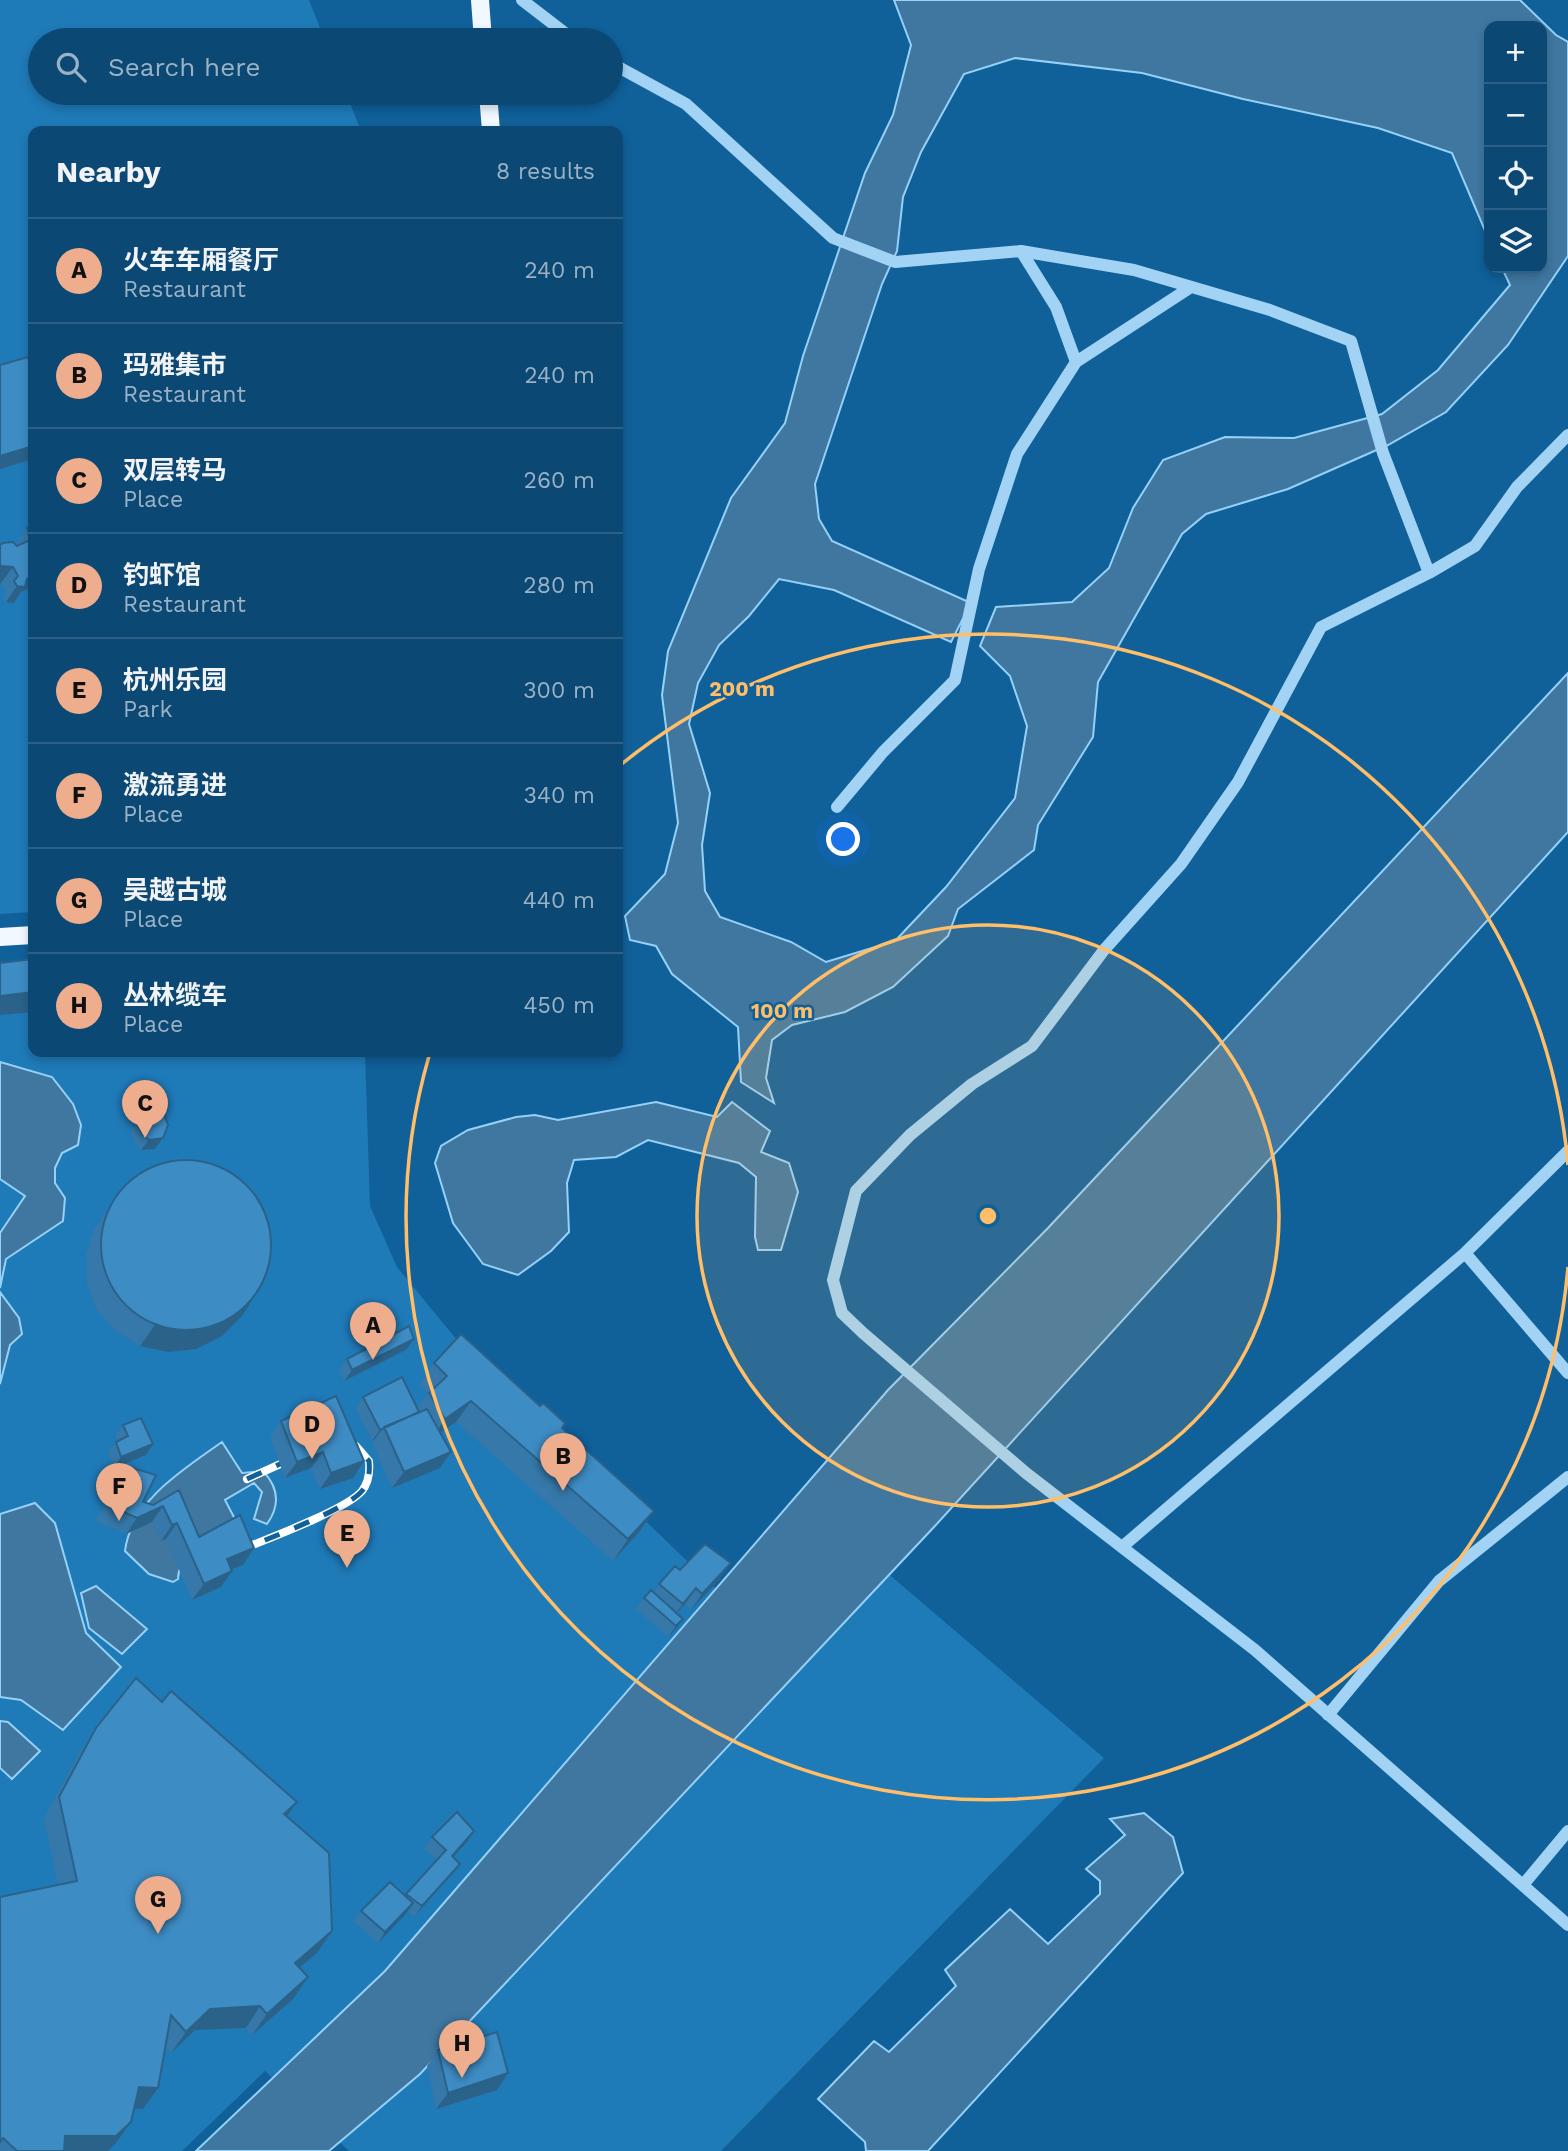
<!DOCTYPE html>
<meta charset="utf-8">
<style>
:root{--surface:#0c4874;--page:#1a527c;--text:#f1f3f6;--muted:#9ab2c5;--line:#2c6086;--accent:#eead8d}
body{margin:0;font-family:"Work Sans","Noto Sans SC",sans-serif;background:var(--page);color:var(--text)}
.controls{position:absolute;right:21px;top:21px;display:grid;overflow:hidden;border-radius:14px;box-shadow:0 4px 10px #0003}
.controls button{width:63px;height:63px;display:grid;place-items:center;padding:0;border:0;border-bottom:2px solid var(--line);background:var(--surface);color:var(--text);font:35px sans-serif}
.you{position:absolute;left:844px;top:840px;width:24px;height:24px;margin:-18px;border:5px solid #fff;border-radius:50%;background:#1a73e8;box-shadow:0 0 0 10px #1a73e833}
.badge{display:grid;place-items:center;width:46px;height:46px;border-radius:50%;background:var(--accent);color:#111;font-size:23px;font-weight:700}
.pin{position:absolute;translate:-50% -58px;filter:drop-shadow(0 2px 4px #0008)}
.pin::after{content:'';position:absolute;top:37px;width:24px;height:21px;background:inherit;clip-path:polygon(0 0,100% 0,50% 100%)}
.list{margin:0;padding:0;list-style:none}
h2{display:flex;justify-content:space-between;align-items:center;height:91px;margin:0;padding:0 28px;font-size:30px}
h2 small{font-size:23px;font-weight:400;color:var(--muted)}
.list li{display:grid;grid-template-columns:46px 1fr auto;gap:21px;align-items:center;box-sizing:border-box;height:105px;padding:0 28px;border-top:2px solid var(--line)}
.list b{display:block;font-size:26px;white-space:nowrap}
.list p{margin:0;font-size:23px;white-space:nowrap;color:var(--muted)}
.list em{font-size:23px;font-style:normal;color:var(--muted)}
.icon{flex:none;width:38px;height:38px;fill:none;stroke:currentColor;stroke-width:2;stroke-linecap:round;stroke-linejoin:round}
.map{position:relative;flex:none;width:1568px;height:2151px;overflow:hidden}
.search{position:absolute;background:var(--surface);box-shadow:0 4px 10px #0003;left:28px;top:28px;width:595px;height:77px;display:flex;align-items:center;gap:18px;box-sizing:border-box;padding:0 24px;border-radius:38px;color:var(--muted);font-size:26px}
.panel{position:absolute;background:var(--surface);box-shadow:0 4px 10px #0003;left:28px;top:126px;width:595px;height:931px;border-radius:14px}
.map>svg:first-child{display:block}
.green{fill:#1f7ab8}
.water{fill:#3f77a1;stroke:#95d1f8;stroke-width:2;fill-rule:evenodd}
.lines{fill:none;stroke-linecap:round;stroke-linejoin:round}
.minor{stroke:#a3d3f4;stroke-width:12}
.major{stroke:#f1f8ff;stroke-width:18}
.rail-casing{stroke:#fff;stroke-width:8}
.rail{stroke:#10609a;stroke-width:5;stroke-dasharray:16;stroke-linecap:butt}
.wall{fill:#3578a9}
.shaded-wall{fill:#2b6289}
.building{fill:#3e8cc4;stroke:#2b6289;stroke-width:2}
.ring{fill:none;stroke:#ffbe67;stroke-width:3.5}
.centre{fill:#ffbe67;stroke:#10609a;stroke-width:3.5}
.ring-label{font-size:21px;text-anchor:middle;font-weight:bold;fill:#ffbe67;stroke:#10609a;stroke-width:5;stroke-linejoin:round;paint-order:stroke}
</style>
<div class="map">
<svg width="1568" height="2151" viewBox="0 0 1568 2151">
<rect width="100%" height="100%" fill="#10609a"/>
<path class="green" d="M0,0H309L325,40H40V93H346L361,131H33V912L0,914Z
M33,979V1052H365L370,1206L397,1267L457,1340L757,1628L844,1536L1104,1758L721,2151H349L265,2071L182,2151H0V983Z"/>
<path class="water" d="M894,0H1520L1556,35L1568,42V256L1508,345L1446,412L1388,445L1288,489L1206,514L1182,534L1098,682L1093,737L1038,825L1034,850L958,909L948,936L893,987L845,1012L792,1025L772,1040L766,1078L774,1103L741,1082L738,1027L672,974L656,946L630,940L625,916L665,874L678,823L662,695L668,651L731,498L785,423L803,356L865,173L893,115L911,45ZM1489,26H1542V268H1502L1510,285L1438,370L1382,414L1294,438L1225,437L1163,460L1133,508L1109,568L1072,602L996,607L980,646L1010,676L1027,726L1015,798L946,887L895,941L826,962L791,942L720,917L705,891L702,845L710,793L689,724L698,683L719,645L749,616L779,579L834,590L951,642L971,603L832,541L819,519L815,484L882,284L897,251L903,197L921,152L964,74L1015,58L1142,73L1243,99L1378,128L1452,153L1489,240Z
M1568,673V832L934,1527L420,2074L329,2151H196L385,1971L888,1390L1048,1228Z
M0,1062L52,1077L73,1104L81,1125L78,1145L62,1153L55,1168V1183L65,1198L63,1221L6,1259L0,1288V1233L25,1196L0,1179Z
M656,1102L717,1117L732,1102L770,1131L761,1152L789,1163L798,1192L781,1250H758L755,1237L756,1177L739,1163L648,1140L616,1157L574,1160L567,1183L569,1232L551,1251L518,1275L483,1264L453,1223L435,1163L441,1146L468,1130L516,1117L535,1115L558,1120Z
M0,1292L19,1318L22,1334L10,1345L0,1384Z
M222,1442L242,1473L263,1471C279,1488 280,1506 267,1524L254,1519L262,1492L254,1483L225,1500L237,1523C217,1536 178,1552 178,1579L173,1582L149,1574L125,1551C131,1501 184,1469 222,1442Z
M35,1503L55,1523L86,1633L121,1667L63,1730L21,1700L0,1697V1514Z
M96,1586L147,1629L122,1654L89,1628L81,1593Z
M0,1721L8,1722L40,1751L12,1779L0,1768Z
M1144,1813L1173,1837L1183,1873L928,2151H866L865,2142L818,2099L874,2041L889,2052L956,1986L945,1970L1010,1909L1048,1944L1100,1894V1881L1086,1869L1125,1835L1110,1819Z"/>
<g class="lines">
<path class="minor" d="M522,0L574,40
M611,63L686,104L833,238L895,262L1021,251L1134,270L1270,310L1351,341L1383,453L1429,573
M1021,251L1056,307L1076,362
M1568,435L1517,487L1475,546L1429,573L1321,627L1238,782L1181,864L1104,950L1032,1046L972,1084L910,1135L856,1191L833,1280L842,1313L863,1333L1026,1473L1255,1650L1568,1925
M837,807L883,752L955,680L979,569L1017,454L1076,362L1191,287
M1465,1253L1568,1373
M1122,1547L1465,1253L1568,1151
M1328,1715L1439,1581L1568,1477
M1523,1885L1568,1831"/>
<path class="major" d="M480,0L483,40
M488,93L491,131
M0,937L33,935"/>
<defs>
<path id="rail" d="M247,1479L298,1456
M235,1552C262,1541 346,1510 362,1491C369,1482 370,1472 369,1461L356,1446L340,1441"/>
</defs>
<use href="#rail" class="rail-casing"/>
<use href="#rail" class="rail"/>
</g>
<path class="wall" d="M33,527L21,592L14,603L6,602L3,597L6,592L1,583H0V545L16,546V544L27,528Z
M142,1115L163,1138L155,1149L141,1150L136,1146L130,1133Z
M125,1185L242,1316L222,1336L196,1349L168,1352L140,1346L116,1331L97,1310L87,1284L86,1256L94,1229Z
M414,1339L406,1350L344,1381L339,1370L347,1359Z
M434,1363L562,1428L654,1511L639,1532L613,1561L456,1422L440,1433L451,1452L440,1468L392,1488L372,1443L375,1439L372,1441L355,1408L363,1397L417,1408L428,1393L419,1385Z
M336,1396L353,1478L320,1489L311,1468L285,1478L270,1437L281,1421Z
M123,1425L153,1444L146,1455L114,1468L108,1452L116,1442L117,1441L115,1436Z
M126,1466L143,1502L153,1505L179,1490L199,1537L243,1565L231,1569L221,1587L192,1600L166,1539L161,1541L152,1522L126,1534L96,1521L115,1482Z
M680,1570L720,1579L691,1610L685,1604L677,1613L683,1619L676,1629L668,1637L636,1609L644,1598L654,1593L659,1584Z
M162,1702L297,1802L287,1816L332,1931L317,1953L299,1968L293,1999L252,2035L246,2028L195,2030L171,2053L165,2047L158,2088L143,2109H134L131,2122L116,2143L108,2151H0V1897L58,1885L44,1818L81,1750L96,1728Z
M474,1831L467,1842L453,1857L460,1864L452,1874L414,1917L407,1911L378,1943L353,1921L361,1911L405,1895L437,1860L424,1848L432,1837Z
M438,2050L497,2090L436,2109L427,2066Z"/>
<path class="shaded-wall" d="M33,446V459L0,469V456Z
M1,566L13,567L1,583H0V567Z
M33,576V586L21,592L14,603L6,602L17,586Z
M33,992V1012L0,1015V996Z
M163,1138L155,1149L141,1150L149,1140Z
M256,1294L242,1316L222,1336L196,1349L168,1352L140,1346L155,1325Z
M414,1339L406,1350L344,1381L352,1370Z
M471,1401L456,1422L430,1440L445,1419Z
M383,1428L375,1439L372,1441L380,1430Z
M153,1444L146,1455L114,1468L121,1457Z
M323,1452L311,1468L285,1478L297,1462Z
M451,1452L440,1468L392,1488L404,1472Z
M364,1461L353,1478L320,1489L331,1473Z
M163,1506L152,1522L126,1534L137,1518Z
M654,1511L639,1532L613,1561L628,1539Z
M177,1523L166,1539L161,1541L172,1525Z
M254,1548L243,1565L216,1575L227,1559Z
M731,1563L720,1579L691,1610L702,1594Z
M232,1571L221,1587L192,1600L204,1584Z
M696,1588L685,1604L671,1620L683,1604Z
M683,1619L676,1629L668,1637L676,1626Z
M297,1802L282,1823L284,1814Z
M474,1831L467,1842L444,1867L452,1856Z
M460,1864L452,1874L414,1917L422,1906Z
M413,1903L406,1914L378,1943L385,1932Z
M332,1931L317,1953L280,1984L295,1963Z
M308,1977L293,1999L252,2035L267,2014Z
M260,2006L246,2028L195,2030L171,2053L186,2032L210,2009Z
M508,2073L497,2090L436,2109L448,2093Z
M139,2087L158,2088L143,2109L124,2108Z
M131,2122L116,2143L108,2151H55L65,2136Z"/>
<path class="building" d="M28,357L33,379V446L0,456V365Z
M33,527V576L27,579L25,587L17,586L14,581L18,576L13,567L1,566L0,564V545L3,543L13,542L17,546L30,540L27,528Z
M33,959V992L0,996V963Z
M149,1110L163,1112L168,1125L163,1138L149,1140L143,1135L137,1122L142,1115Z
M101 1245a85 85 0 1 1 170 0a85 85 0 1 1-170 0Z
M409,1326L414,1339L352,1370L347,1359Z
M461,1334L540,1406L543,1403L565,1423L562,1428L654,1511L628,1539L471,1401L445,1419L429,1393L447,1376L434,1363Z
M402,1377L419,1412L380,1430L363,1397Z
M336,1396L364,1461L331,1473L323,1452L297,1462L281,1421Z
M427,1409L451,1452L404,1472L384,1427Z
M141,1418L153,1444L121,1457L116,1442L128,1436L123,1425Z
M126,1466L156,1475L143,1502L153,1505L179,1490L199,1537L240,1515L254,1548L227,1559L232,1571L204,1584L177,1523L172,1525L163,1506L137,1518L108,1505Z
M705,1544L731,1563L702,1594L696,1588L683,1604L659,1584L675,1566L680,1570Z
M651,1590L683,1619L676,1626L644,1598Z
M136,1678L162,1702L171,1691L297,1802L284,1814L329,1853L332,1931L295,1963L308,1977L267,2014L260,2006L210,2009L186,2032L171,2015L158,2088L139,2087L131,2122L116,2136H65L64,2151H17L3,2138L0,2142V1897L77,1881L59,1797L96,1728Z
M457,1812L474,1831L452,1856L460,1864L422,1906L406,1894L446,1850L432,1837Z
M390,1882L413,1903L385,1932L361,1911Z
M497,2032L508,2073L448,2093L438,2050Z"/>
<circle cx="988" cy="1216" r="291" fill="#ffbe67" fill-opacity=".12"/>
<g class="ring">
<circle cx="988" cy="1216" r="291"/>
<path d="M1568 1267A582 582 0 1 1 429 1056M618 767A582 582 0 0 1 1568 1165"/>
</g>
<circle cx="988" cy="1216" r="10" class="centre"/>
<g class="ring-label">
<text x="742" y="696">200 m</text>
<text x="782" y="1018">100 m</text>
</g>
</svg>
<div class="controls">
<button>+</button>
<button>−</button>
<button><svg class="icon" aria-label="locate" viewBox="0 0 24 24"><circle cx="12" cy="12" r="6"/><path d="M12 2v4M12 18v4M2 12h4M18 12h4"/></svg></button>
<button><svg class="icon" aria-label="layers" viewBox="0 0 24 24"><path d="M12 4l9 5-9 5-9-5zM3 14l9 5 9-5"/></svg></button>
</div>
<div class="you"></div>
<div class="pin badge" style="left:373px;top:1360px">A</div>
<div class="pin badge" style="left:563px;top:1491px">B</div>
<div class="pin badge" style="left:145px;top:1138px">C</div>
<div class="pin badge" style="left:312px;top:1459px">D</div>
<div class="pin badge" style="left:347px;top:1568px">E</div>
<div class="pin badge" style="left:119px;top:1521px">F</div>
<div class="pin badge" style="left:158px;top:1934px">G</div>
<div class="pin badge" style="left:462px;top:2078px">H</div>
<div class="search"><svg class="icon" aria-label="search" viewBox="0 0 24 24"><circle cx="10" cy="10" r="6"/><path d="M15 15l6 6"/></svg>Search here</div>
<section class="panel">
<h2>Nearby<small>8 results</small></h2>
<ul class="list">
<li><span class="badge">A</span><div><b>火车车厢餐厅</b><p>Restaurant</p></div><em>240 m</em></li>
<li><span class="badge">B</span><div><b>玛雅集市</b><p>Restaurant</p></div><em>240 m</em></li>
<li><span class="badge">C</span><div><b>双层转马</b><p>Place</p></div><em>260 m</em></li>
<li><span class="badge">D</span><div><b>钓虾馆</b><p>Restaurant</p></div><em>280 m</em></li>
<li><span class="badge">E</span><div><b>杭州乐园</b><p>Park</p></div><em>300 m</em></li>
<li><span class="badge">F</span><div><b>激流勇进</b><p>Place</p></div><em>340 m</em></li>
<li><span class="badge">G</span><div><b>吴越古城</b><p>Place</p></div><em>440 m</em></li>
<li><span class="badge">H</span><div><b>丛林缆车</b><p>Place</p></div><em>450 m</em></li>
</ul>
</section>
</div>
